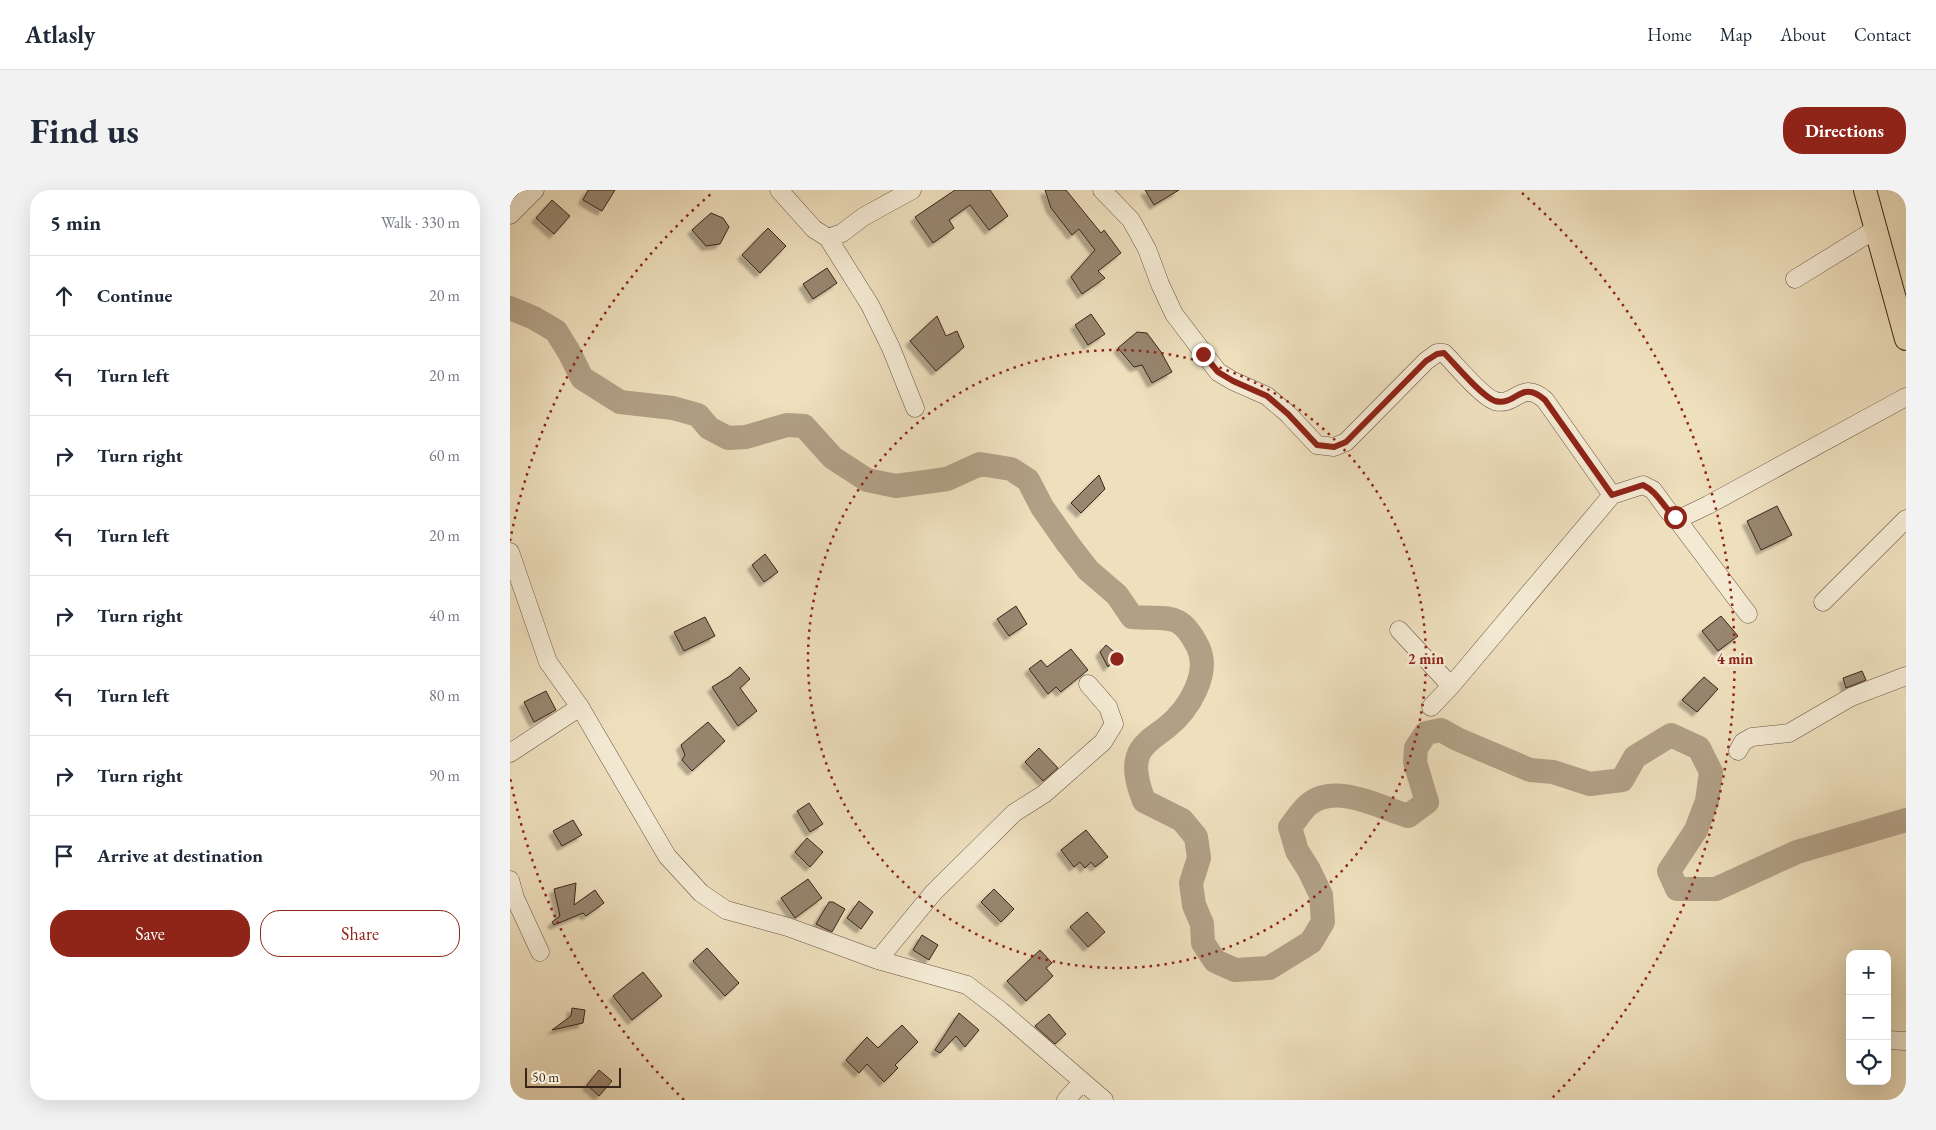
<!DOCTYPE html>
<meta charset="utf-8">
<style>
:root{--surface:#fff;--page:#f2f2f3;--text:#1f2937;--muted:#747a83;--line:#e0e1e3;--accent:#8f2418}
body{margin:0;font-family:"EB Garamond",serif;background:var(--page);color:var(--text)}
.controls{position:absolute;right:15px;bottom:15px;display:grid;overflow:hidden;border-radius:10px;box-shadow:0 5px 20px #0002}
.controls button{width:45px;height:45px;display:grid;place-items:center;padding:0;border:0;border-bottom:1px solid var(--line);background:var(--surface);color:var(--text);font:25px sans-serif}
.scale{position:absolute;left:15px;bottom:12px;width:96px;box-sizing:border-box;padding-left:5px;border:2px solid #3a251b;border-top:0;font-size:14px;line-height:18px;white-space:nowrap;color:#3a251b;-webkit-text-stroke:4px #f4ead4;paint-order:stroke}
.stop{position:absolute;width:15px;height:15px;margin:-11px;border:4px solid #8f2418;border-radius:50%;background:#fff}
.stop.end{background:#8f2418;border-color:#fff;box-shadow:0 1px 5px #0008}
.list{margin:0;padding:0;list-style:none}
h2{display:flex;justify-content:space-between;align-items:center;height:65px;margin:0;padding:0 20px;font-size:21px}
h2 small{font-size:16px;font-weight:400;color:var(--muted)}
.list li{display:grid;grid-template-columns:32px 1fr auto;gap:15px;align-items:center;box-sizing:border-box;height:80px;padding:0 20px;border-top:1px solid var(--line)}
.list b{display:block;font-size:19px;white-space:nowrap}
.list em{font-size:16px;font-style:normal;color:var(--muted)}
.actions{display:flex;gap:10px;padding:15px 20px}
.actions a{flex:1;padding:11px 0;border:1px solid var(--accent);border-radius:20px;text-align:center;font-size:18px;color:var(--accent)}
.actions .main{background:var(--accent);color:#fff}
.icon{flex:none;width:28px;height:28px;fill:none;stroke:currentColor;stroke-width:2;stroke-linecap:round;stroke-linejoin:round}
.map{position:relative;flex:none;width:1396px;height:910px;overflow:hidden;border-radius:20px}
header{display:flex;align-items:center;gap:30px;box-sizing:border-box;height:70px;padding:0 25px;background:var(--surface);border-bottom:1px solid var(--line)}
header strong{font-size:24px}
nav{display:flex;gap:28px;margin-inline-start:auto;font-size:18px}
.intro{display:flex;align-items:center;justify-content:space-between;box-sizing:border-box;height:120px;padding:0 30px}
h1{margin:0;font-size:35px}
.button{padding:12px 22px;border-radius:20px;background:var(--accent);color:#fff;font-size:18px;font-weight:700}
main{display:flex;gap:30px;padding:0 30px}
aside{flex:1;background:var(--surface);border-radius:20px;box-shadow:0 5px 20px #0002}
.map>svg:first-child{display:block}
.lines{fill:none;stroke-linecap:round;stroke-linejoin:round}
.river{stroke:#b1a086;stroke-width:24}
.building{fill:#98866f;stroke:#3a251b;filter:url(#shadow)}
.minor-casing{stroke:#675444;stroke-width:19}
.major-casing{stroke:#3a251b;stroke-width:24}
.minor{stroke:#f4ead4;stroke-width:18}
.major{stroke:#eedfbd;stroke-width:22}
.route{stroke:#8f2418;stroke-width:6}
.ring{fill:none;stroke:#8f2418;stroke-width:2.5;stroke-dasharray:2.5 5}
.centre{fill:#8f2418;stroke:#f4ead4;stroke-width:2.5}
.ring-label{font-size:15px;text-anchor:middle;font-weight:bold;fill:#8f2418;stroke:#f4ead4;stroke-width:5;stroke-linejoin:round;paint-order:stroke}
</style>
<header>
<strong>Atlasly</strong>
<nav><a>Home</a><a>Map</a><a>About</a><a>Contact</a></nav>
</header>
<div class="intro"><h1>Find us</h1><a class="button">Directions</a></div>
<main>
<aside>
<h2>5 min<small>Walk · 330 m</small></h2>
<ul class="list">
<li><svg class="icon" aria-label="ahead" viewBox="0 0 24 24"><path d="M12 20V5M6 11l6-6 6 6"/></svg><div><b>Continue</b></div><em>20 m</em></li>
<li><svg class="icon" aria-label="left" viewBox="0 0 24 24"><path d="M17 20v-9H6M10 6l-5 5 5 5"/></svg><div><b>Turn left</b></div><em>20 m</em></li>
<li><svg class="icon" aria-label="right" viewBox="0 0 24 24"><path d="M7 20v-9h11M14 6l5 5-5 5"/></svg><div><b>Turn right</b></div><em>60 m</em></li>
<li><svg class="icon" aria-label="left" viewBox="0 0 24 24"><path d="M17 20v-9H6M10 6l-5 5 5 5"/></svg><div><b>Turn left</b></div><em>20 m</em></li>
<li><svg class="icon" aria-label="right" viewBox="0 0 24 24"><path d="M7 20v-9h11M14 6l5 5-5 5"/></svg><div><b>Turn right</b></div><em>40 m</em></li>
<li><svg class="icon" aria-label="left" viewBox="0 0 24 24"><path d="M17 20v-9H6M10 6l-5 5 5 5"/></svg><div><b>Turn left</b></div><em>80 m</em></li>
<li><svg class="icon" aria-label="right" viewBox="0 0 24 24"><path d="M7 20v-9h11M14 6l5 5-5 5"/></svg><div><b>Turn right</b></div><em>90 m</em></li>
<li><svg class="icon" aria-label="arrive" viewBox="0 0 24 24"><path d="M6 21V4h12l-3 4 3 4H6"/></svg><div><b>Arrive at destination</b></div></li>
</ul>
<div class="actions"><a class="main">Save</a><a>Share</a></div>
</aside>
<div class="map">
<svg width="1396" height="910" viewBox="0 0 1396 910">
<defs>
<filter id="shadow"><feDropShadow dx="-4.5" dy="4.5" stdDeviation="1" flood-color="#0004"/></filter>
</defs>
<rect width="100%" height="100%" fill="#eedfbd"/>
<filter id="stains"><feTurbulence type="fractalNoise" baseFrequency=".004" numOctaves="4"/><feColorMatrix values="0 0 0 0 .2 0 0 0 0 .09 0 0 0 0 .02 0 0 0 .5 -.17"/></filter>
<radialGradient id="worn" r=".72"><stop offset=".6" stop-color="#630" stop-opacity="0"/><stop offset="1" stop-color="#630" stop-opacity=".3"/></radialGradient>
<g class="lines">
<path class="river" d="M0,118L24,128L46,141L59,162L72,188L110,212L163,218L188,225L199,238L218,248L236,247L277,235L294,236L323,268L357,290L386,296L437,289L470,274L501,279L518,290L532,317L558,354L578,380L607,405L622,427C658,430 670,420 688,457C701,484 678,520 657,537C647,545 632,553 628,566C623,580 629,598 634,611L672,630L686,647L689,668L681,693L684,715L692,734L693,753L705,771L725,780L759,778L801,752L813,732L811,705L799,680L787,661L780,637C786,630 791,621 798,615C825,592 869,617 898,626L917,612L905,572L906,558L916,543L931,540L947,549L1020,580L1043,582L1080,594L1112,590L1125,567L1161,545L1189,558L1201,582L1197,611L1186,640L1159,681L1167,699H1206L1287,662L1396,630"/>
</g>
<path class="building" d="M78,0H105L92,21L73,10Z
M445,0H480L498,26L479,40L460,15L439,30L444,38L423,53L405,27Z
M535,0H556L591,43L594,40L611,63L588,81L595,88L572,104L561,87L585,60L569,39L562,45L541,18Z
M635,0H669L644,15Z
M42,10L60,26L44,44L26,28Z
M201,23L213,28L219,37L210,54L196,56L182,40Z
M258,38L276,56L250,83L232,65Z
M317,78L327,93L303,109L293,94Z
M581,124L595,144L578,155L565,135Z
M427,126L436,146L447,141L454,157L426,181L400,151Z
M627,142L637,143L651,162L662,182L642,193L632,175L624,177L608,158Z
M589,285L595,299L571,323L561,313Z
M1267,316L1282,345L1251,360L1237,331Z
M255,364L268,382L254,392L242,375Z
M506,416L517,434L499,446L487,429Z
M1211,426L1228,446L1208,461L1192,441Z
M195,427L205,446L174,461L164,442Z
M596,455L608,465L598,477L590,462Z
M561,459L578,480L551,502L546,497L538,504L519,479L531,470L537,477Z
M230,477L240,489L230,498L247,521L228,536L202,497L220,486Z
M1352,481L1356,490L1336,498L1333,488Z
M1194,487L1208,499L1187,522L1172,510Z
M36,501L46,520L24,532L14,512Z
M198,532L215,551L182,581L172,570L175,565L171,555Z
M529,558L548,578L533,591L515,572Z
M299,613L313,634L300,642L287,621Z
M63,630L72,645L52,656L43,641Z
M576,640L598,667L585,677L581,672L575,678L570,672L564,677L551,660Z
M297,648L313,662L300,677L285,662Z
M298,689L312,708L285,728L271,708Z
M66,693L64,715L85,700L94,713L76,726L73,723L44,735L42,732L50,726L44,699Z
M484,699L504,719L491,732L471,712Z
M349,711L363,722L351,739L337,728Z
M319,712H323L335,719L322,742L306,734Z
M577,722L595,742L578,757L560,737Z
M412,745L428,755L419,770L403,760Z
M197,758L229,793L215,806L183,771Z
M530,760L542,773L536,778L543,786L516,811L497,791Z
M133,782L152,806L122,830L103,806Z
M62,818L75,820L73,833L42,840L61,826Z
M449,823L469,840L455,857L446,846L430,863L425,860Z
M539,824L556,844L545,854L525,836Z
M392,835L408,852L385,875L388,878L374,892L357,874L349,883L336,870L357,847L368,858Z
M89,880L102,891L89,906L77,895Z"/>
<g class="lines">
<defs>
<path id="minor" d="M269,0L304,39L318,48L332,43L353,27L402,0
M592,0L621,30L637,59L650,94L664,124L708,182L723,191L757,206L778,224L807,255L824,257L836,252L916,171L927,163H934C946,175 971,206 985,211C1006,217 1011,189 1035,210L1102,305
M0,25L25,0
M318,48L360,115L381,158L405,218
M1285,89L1366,39
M1165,327L1238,424
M0,362L38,472L70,517L157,666L191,703L216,720L278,737L368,770L457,795L491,821L594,910
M1313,412L1396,329
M889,440L941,496
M921,517L941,496L1102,305L1133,295L1143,300L1159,322L1165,327L1171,328L1198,315L1396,207
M1228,561L1233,552L1242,547L1279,543L1341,507L1396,486
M0,563L70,517
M0,690L5,708L30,762
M368,770L423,703L504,623L534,604L593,552L604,534L598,517L578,494
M1377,850L1396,851
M556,910L572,892"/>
<path id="major" d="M1355,0L1396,149"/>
</defs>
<use href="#minor" class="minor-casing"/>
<use href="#major" class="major-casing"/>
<use href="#minor" class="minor"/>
<use href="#major" class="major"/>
</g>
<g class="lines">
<path class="route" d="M693,164L708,182L723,191L757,206L778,224L807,255L824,257L836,252L916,171L927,164L934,163C946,175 971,206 985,211C1006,217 1011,188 1035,210L1102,305L1133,295C1148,302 1153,317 1165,327"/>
</g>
<g class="ring">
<circle cx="607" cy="469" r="309"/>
<path d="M174 910A618 618 0 0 1 0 587M0 351A618 618 0 0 1 202 3M1012 3A618 618 0 0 1 1040 910"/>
</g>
<circle cx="607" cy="469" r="8" class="centre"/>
<g class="ring-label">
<text x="916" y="474">2 min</text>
<text x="1225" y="474">4 min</text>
</g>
<rect width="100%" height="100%" filter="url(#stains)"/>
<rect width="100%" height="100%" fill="url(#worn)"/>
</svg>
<div class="controls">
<button>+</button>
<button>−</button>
<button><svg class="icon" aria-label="locate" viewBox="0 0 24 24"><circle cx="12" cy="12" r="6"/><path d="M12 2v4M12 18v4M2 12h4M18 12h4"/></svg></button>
</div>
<div class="scale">50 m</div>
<div class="stop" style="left:1165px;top:327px"></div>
<div class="stop end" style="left:693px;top:164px"></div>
</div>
</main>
